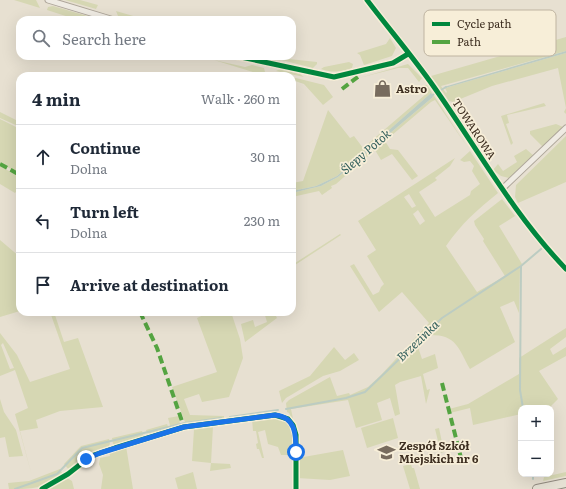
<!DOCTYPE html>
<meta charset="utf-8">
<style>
:root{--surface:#fff;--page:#f6f6f7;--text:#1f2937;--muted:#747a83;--line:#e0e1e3}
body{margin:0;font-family:Literata,serif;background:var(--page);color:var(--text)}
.controls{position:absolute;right:12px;bottom:12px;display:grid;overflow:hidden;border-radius:8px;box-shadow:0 4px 16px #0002}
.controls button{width:36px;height:36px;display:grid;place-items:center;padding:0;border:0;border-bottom:1px solid var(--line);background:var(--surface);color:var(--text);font:20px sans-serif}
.stop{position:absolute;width:12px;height:12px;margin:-9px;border:3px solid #1a73e8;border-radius:50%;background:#fff}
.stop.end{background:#1a73e8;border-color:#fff;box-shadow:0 1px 4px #0008}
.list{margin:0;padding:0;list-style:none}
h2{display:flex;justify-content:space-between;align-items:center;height:52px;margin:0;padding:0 16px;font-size:17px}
h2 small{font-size:13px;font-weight:400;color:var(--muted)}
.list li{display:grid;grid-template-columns:26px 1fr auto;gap:12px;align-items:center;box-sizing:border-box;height:64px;padding:0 16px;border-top:1px solid var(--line)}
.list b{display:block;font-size:15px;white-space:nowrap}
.list p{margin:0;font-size:13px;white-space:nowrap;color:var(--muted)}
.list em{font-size:13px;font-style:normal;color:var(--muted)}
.icon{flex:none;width:22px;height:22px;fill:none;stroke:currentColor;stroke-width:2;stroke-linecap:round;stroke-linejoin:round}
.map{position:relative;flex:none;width:566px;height:489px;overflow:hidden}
.search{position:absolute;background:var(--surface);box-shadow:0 4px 16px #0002;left:16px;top:16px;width:280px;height:44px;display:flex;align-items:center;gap:10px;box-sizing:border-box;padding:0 14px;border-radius:12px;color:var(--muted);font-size:15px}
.panel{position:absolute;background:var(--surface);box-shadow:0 4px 16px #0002;left:16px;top:72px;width:280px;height:244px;border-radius:12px}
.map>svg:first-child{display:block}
.green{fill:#d6d7b3;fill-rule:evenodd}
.water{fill:#bcccc2}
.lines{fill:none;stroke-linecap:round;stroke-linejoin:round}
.stream{stroke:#bcccc2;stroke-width:2}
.street-casing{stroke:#ada599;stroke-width:7}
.primary-casing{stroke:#928b80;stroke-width:10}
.street{stroke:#efebe3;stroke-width:5}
.primary{stroke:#e6e1d4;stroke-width:8}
.quiet{stroke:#54a441;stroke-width:4;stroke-dasharray:8 4;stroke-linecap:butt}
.cycleway-casing{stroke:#f7eed8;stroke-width:8}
.cycleway{stroke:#00873e;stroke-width:5}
.route{stroke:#1a73e8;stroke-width:5}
.labels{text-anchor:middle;stroke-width:3.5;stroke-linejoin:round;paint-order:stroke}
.poi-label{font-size:11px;font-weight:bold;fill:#3d2e20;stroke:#f7eed8;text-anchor:start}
.street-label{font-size:11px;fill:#3d2e20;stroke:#f7eed8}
.water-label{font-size:12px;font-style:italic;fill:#2f5d5a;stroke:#f7eed8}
.key{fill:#f7eed8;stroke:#bfb4a1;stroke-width:1}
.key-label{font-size:11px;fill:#3d2e20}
</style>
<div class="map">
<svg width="566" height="489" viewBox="0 0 566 489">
<rect width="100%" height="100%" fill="#e7e0d1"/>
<path class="green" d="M14,0H36L40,8Z
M65,0H80L98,5L96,9Z
M53,6L101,20H78L47,10L48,7Z
M116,11L147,20C137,20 127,19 118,16Z
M566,37V51L441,86L446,93L447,92L445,88L566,53V114L564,112L566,108L558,68L492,86L453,102L449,101L431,76Z
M390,38L396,48L392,56L364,65L360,55L357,53L386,44Z
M270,57L317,62V64L313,68Z
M214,60L245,67L252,65L264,68L266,76Z
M349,62L353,64L352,68C341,72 333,73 321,69L324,67Z
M408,64L422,78L419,82L408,68H398L359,78Z
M280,69L300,74L304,77L276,71Z
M292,77L324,85L333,97L323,105L304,84L292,80Z
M427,85L466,145L435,100L431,102L385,141L390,149L398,150L418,176L412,180L392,154L381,160L375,150L336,184L331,186L332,188L322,195L319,191L292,197V193L321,186L338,177L433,97L430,94L337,176L316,186L292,191V183L303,181L328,110L350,138L354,136L363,148L426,94L421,86Z
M544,103L546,106L507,115L509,123L506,124L513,143L511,145L501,116Z
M0,112L20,122V127L0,118Z
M0,119L20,129V174L0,163Z
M556,124L563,127L543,147L530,134V131Z
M566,136V182L518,203L515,197L516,185Z
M526,149L534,156L509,178L501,176L493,170L498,164L503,171L517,162L514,156Z
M470,151L498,193C477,210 462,223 446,246L477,292L505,276L483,241L484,239L475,225L474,221L502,199L515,216L499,226L522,264L520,266L519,313L514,301L500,307L515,342L470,369C458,348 457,335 430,335L418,347L422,359L435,354L438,368L423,374L427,390L430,389L426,404L421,376L400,382L395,385L400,414L395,416L390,398L377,403L382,420L356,428L348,400L291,409L294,424L289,413L287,412L286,403L289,400L330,377L337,396L349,393L350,395L368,387L381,375L429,323L402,292L379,312L350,266L354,264L373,295L379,292L381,287L384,284L367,256L376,250L358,221L455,158L450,166L435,178L437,180L419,192L435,217L470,195L471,191L480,184L472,171L474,166L470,161L464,162L460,160ZM409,194L416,206L412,208L404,197ZM418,210L425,221L420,225L413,214Z
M0,166L20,177V187L15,193L0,184Z
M340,234L341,235L292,267V265Z
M0,240L20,257V311L0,317Z
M50,312H54L64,342L78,338L103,407L60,411L36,420L38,428L20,431L32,476L15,414L28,408L15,370L0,376V333L17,355L30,382L70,369ZM3,343L14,368L10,369L1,345Z
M210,312H231L240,339L243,358L229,397L202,402L199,394L184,399L190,415L224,416V419L186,425L172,387L217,372L197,318Z
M264,312H274L277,318L245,342L241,324L253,320L255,327L267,322Z
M566,328V337L550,349L553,355L566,347V356L539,371L558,399L549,408H521V414L473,425L470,408L450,413L449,409L468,404L519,374V358Z
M334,347L345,360L354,353L359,360L340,371L323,376L286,398L282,403L279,391L310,376Z
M0,399L4,412L16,430L23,456L9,457L5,437L0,438Z
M179,416L180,426L171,429L168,418Z
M280,416L290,423L293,431L294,485L292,455H281L278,447L268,444L265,430L258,432L264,458H262L259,449H257L256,444L258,443L256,431H253L252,419Z
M393,418L398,438L367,448L361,428Z
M167,424L169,429L155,434L147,433L146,430Z
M213,426L211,463L230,464L231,468L210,471L211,463L192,461L194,429L182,430V429Z
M439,428L444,452L441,453L435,429Z
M142,431L144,438L117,445L113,444L112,438Z
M109,439L110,444L108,447L85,457L69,470L64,464L81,446Z
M126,446L133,489H101L103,475L99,464L100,458L110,456L109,451Z
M343,450L350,476L330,480L297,478L298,458Z
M411,464L412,468H414L420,489H410L403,466Z
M60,469L63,475C40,489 35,489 9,489L8,483L29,481Z
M193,472L197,489H178L175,478Z
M566,472V476L543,481L544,477Z
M67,478L72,481L74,489H48Z"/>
<path class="water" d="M566,51V53L445,88L444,87Z
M431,93L433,97L338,177L321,186L292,193V191L316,186L337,176Z"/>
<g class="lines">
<path class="stream" d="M431,96L446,87
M521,266L520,390L523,408
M286,409L346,398L365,392L442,318L521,266L541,249
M230,417L278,410
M533,474V479
M15,489L57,474L82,448L185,423L221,418"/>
<defs>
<path id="street" d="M48,0L114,20
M367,0C389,29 413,57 434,87C477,148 513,214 566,269
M236,56L334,77L393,63L408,54
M502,189L566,128
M42,489L68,474L91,456L115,448L184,427L275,415L288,419L293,425L296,435V489"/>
<path id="primary" d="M537,489L566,483"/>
</defs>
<use href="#street" class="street-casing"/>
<use href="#primary" class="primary-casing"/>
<use href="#street" class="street"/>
<use href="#primary" class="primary"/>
<path class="quiet" d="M342,89L359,76
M0,164L20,175
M140,312L157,348L184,427
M442,383L462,462"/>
<defs>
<path id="cycleway" d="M367,0C389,29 413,57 434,87C477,148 513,214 566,269
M236,56L334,77L393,63L408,54
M42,489L68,474L91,456L115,448L184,427L275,415L288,419L293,425L296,435V489"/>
</defs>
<use href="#cycleway" class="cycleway-casing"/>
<use href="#cycleway" class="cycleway"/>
</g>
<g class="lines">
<path class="route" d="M86,459L100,453L184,427L275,415C296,417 296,435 296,452"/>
</g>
<defs>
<symbol id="shop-bare" viewBox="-9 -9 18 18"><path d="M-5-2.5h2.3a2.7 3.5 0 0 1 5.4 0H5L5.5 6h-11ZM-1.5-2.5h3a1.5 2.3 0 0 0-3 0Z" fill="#786c5e" stroke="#f7eed8" stroke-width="2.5" paint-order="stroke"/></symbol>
<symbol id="school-bare" viewBox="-9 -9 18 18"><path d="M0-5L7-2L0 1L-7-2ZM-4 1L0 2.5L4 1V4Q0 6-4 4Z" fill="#786c5e" stroke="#f7eed8" stroke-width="2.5" paint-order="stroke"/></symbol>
</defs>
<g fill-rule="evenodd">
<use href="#shop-bare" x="370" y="76" width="25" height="25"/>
<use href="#school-bare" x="374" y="440" width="25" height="25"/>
</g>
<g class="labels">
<g class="poi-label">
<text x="396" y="93">Astro</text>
<text x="399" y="450">Zespół Szkół<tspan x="399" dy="13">Miejskich nr 6</tspan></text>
</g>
<g class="street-label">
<text transform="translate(474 129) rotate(57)" y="4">TOWAROWA</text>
</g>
<g class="water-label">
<text transform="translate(366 152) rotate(-41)" y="4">Ślepy Potok</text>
<text transform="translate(418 341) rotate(-44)" y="4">Brzezinka</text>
</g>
</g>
<rect x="424" y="10" width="132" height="46" rx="6" class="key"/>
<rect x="432" y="22" width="18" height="4" fill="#00873e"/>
<rect x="432" y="40" width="18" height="4" fill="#54a441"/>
<g class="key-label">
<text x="457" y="28">Cycle path</text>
<text x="457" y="46">Path</text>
</g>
</svg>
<div class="controls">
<button>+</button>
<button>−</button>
</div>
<div class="stop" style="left:296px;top:452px"></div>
<div class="stop end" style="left:86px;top:459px"></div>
<div class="search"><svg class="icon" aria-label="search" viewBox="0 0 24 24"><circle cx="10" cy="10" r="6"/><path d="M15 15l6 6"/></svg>Search here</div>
<section class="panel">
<h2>4 min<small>Walk · 260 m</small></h2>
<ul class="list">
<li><svg class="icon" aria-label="ahead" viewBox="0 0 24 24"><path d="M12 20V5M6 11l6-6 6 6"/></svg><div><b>Continue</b><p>Dolna</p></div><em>30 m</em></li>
<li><svg class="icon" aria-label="left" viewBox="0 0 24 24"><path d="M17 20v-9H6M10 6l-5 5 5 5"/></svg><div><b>Turn left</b><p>Dolna</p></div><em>230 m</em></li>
<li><svg class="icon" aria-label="arrive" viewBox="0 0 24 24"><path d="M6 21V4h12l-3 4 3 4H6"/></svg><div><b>Arrive at destination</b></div></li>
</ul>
</section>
</div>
